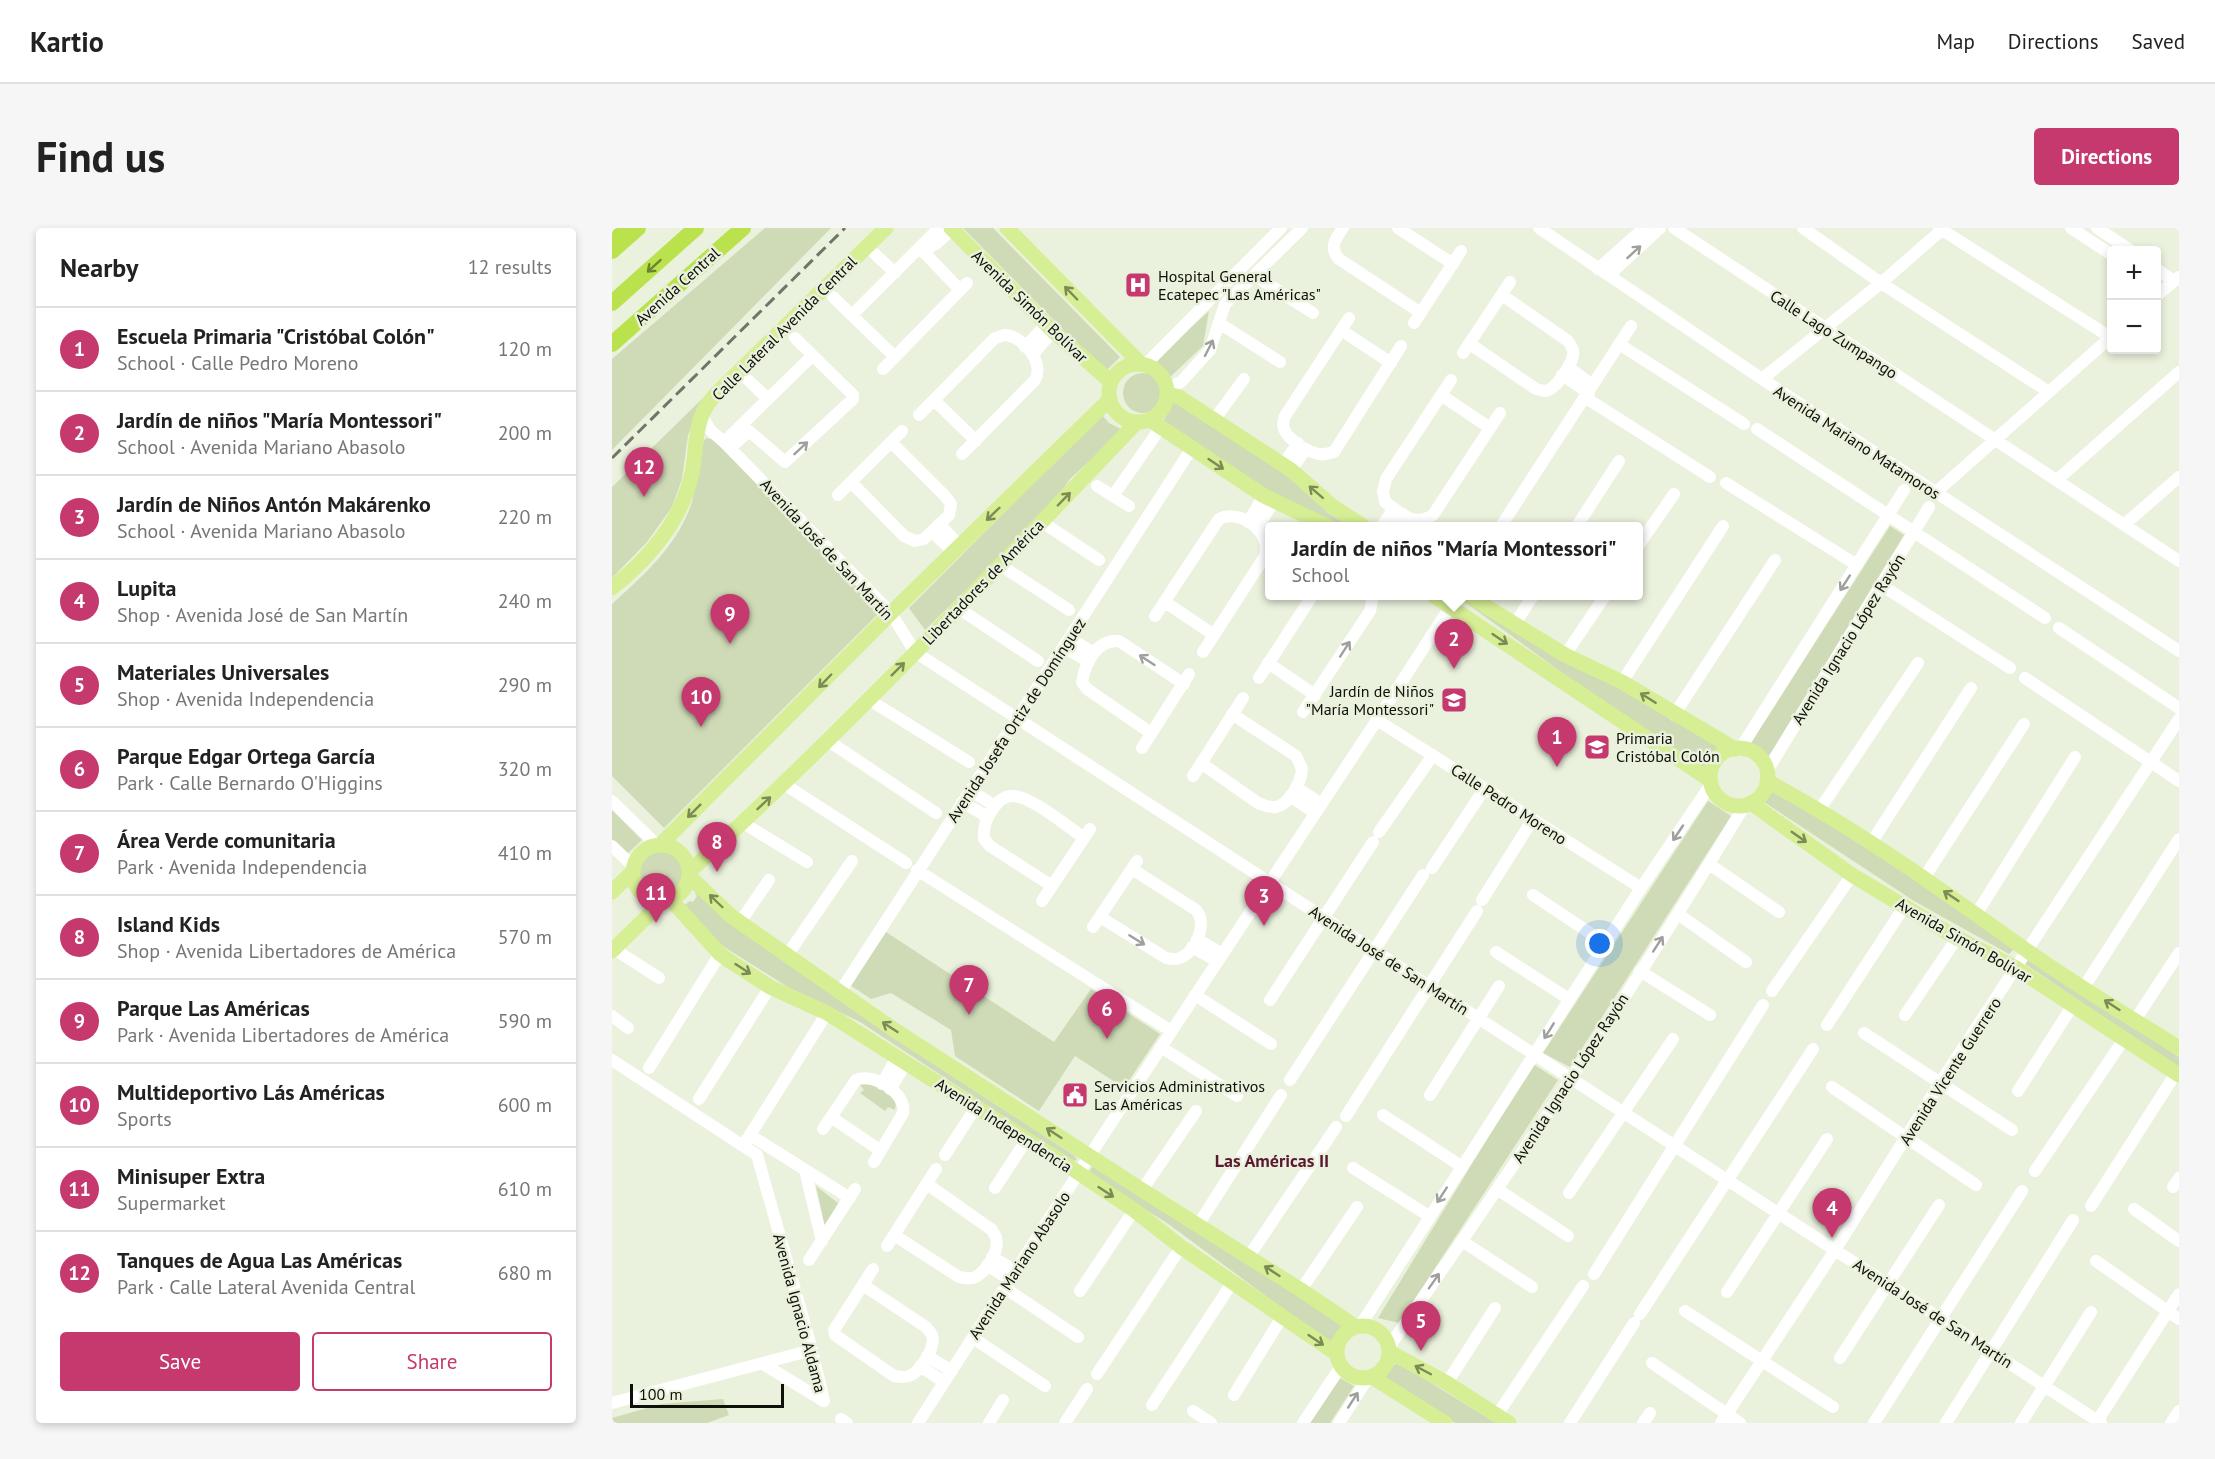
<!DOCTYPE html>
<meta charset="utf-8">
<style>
:root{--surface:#fff;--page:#f6f6f6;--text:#222;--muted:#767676;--line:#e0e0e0;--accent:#c5396e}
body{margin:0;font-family:"PT Sans",sans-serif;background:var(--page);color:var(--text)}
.controls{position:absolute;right:18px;top:18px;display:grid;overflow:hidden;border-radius:6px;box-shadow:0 3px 9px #0003}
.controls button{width:54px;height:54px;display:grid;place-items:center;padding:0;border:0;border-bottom:2px solid var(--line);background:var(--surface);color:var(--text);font:30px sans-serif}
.scale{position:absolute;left:18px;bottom:15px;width:154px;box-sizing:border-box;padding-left:6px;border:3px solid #0e1009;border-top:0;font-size:16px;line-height:21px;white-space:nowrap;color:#0e1009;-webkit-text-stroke:4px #eaf1dc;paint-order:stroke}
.you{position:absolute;left:988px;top:716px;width:21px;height:21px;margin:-15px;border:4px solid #fff;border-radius:50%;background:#1a73e8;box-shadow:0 0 0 9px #1a73e833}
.badge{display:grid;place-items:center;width:39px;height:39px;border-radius:50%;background:var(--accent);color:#fff;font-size:20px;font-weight:700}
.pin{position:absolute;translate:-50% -50px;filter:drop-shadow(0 2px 3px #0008)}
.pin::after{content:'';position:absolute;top:32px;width:21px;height:18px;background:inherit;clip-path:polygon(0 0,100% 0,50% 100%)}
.popup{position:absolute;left:653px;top:294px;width:378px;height:78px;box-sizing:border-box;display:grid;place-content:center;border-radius:6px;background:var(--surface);filter:drop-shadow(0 2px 4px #0005);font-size:20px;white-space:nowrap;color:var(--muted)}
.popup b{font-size:22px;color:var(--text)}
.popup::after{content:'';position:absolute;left:50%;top:100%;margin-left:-12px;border:12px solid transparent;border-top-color:var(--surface)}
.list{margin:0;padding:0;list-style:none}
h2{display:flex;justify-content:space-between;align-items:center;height:78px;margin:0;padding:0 24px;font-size:26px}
h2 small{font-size:20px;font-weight:400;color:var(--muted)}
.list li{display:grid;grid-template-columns:39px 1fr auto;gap:18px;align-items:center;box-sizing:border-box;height:84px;padding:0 24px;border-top:2px solid var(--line)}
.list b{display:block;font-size:22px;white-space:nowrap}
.list p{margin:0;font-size:20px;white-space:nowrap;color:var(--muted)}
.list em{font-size:20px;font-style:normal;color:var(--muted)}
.actions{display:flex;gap:12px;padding:18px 24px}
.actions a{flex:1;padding:14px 0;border:2px solid var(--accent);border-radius:6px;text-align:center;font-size:21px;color:var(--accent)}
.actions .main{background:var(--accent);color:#fff}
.map{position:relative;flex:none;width:1567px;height:1195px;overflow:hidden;border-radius:6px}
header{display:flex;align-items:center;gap:36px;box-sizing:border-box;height:84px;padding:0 30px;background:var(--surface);border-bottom:2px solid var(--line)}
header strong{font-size:28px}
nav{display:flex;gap:33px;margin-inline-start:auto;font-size:21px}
.intro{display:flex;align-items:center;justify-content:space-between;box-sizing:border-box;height:144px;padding:0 36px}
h1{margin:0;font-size:42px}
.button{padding:15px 27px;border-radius:6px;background:var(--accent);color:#fff;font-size:21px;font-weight:700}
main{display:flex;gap:36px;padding:0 36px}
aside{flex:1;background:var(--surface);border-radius:6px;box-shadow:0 3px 9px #0003}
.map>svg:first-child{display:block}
.green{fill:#cfdbb7}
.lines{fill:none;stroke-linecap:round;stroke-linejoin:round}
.minor{stroke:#fff;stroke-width:12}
.major{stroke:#d6ee94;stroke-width:15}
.highway{stroke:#bae24c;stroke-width:16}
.rail{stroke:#717568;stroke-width:3;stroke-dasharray:12 6;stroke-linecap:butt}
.oneway{stroke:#9f9f9d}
.oneway2{stroke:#6d842e}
.oneway3{stroke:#7c8a55}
.labels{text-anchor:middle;stroke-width:5;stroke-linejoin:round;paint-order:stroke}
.poi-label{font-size:16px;fill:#0e1009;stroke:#eaf1dc;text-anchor:start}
.street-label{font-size:16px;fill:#0e1009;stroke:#eaf1dc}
.neighbourhood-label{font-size:18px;font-weight:bold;fill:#5b1831;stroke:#eaf1dc}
</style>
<header>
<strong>Kartio</strong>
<nav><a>Map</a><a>Directions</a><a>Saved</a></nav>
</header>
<div class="intro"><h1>Find us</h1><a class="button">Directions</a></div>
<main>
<aside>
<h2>Nearby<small>12 results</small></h2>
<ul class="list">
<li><span class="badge">1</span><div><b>Escuela Primaria &quot;Cristóbal Colón&quot;</b><p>School · Calle Pedro Moreno</p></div><em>120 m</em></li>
<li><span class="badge">2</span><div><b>Jardín de niños &quot;María Montessori&quot;</b><p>School · Avenida Mariano Abasolo</p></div><em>200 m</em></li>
<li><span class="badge">3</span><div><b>Jardín de Niños Antón Makárenko</b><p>School · Avenida Mariano Abasolo</p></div><em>220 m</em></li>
<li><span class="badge">4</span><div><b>Lupita</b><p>Shop · Avenida José de San Martín</p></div><em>240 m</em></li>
<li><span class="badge">5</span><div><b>Materiales Universales</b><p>Shop · Avenida Independencia</p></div><em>290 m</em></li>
<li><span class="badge">6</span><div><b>Parque Edgar Ortega García</b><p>Park · Calle Bernardo O'Higgins</p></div><em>320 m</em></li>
<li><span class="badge">7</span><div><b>Área Verde comunitaria</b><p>Park · Avenida Independencia</p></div><em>410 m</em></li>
<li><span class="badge">8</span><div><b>Island Kids</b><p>Shop · Avenida Libertadores de América</p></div><em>570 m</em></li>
<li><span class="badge">9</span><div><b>Parque Las Américas</b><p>Park · Avenida Libertadores de América</p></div><em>590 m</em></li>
<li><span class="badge">10</span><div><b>Multideportivo Lás Américas</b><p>Sports</p></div><em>600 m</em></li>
<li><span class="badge">11</span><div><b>Minisuper Extra</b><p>Supermarket</p></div><em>610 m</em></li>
<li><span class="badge">12</span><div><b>Tanques de Agua Las Américas</b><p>Park · Calle Lateral Avenida Central</p></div><em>680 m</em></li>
</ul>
<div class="actions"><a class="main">Save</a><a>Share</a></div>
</aside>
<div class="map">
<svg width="1567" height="1195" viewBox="0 0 1567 1195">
<rect width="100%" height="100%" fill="#eaf1dc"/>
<path class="green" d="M153,0H219L0,222V131Z
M351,0H381L508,129L493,144Z
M597,83L591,118L558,149L541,134Z
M511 165a20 20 0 1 1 40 0a20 20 0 1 1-40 0Z
M91,170L76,207L70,251L60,279L35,314L0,350V259Z
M562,173L675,247L716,285L738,298H724L650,261L551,194Z
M490,187L497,195L511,202L458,251L438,280L313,402L297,380Z
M94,210L103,212L271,381L52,600L0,548V376C33,346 66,317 80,274C85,257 84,222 94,210Z
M1278,298L1292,307L1157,528L1139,515Z
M853,368L1109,520L1099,531L1094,543L1014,491L850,372Z
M1161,555L1359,687L1402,721L1397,726L1302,673L1152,574Z
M1096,573L1119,588L958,839L931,825Z
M0,582L30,612L14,627L0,613Z
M28 645a22 22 0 1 1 44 0a22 22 0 1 1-44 0Z
M88,661L271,803L463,928L465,932L461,933L437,918L248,794L176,759L109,717L70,679L78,673L81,674L85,668L83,666Z
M274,704L442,814L479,761L548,806L512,860L463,828L427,883L343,828L339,802L279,765L259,771L238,757Z
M1415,729L1567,829V840L1413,736Z
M921,836L946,852L787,1095L766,1090Z
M251,852L275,864L284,874L283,882L276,879L273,883L248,865L252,862L248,857Z
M481,938L732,1096L719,1116L555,995L475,946Z
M204,958L226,975L213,999Z
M785,1134L884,1195H843L772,1149Z
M728,1150L742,1158L718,1195H698Z
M111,1171L117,1187L95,1195H0V1190L49,1176Z"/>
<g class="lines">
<path class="minor" d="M731,0C723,11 717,20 727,31L809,85
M786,0L841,36
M927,0L1150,151L1567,423
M1062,0L1567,333
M1191,0L1269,55L1437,164
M1327,0L1498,109
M1459,0L1500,27
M1485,0L1518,22
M308,20L348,62
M310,24L325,15L340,1
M263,26L283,45
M986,41L1032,0
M1544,41L1562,53
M642,47L701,85
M997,47L1048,0
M1544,68L1567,49
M221,69L283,129
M240,87L327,0
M737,90L673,188C672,189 671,196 671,197C672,209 692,222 703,225C709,228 715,226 722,224L789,118
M607,95L668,134
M802,95L849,23
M729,102L779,135
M858,116L924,161C925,161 932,163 933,163C944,162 964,132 961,122C960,119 958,116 956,113L890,67
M1007,116L1132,196
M413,119L435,96
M851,125L898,54
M421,126L441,103
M534,136L669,0
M956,139L981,157
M271,141L355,55
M950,147L977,165
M1150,151L1269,55L1332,0
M136,152L155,170
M839,152L774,251L771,263L773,274C790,286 802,299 821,287L888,185
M556,160L569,154L598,122L613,76L690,0
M829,167L878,200
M974,170L1098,249
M322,172L364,213
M307,187L383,110C385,110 391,107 392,107C410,107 433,134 423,152L350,226
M90,188L98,202L112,214L279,385L303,424L1489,1195
M602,192L632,151
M1145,201L1433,390
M112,214L200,128
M118,220L137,203L173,234L241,171V167L183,110
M671,237L686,215
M679,242L694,221
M1446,251L1567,144
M239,254L292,308L303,313L312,311L337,287L339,276L333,268L279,214
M1114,255L1245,337
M485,258L517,278
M1323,265L1500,108
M226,267L290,203
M501,268L549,199
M430,294L487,332
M636,294L652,268
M327,296L348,318
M1513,296L1567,249
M770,298L782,280
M783,298L791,286
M889,298L1019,98
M965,298L1007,233
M645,300L662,273
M320,304L342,324
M1026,318L1062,266
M388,337L457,382
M1269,357L1398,440
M553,374L602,407
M346,380L426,433
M543,388L607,291C628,280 661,305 653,328L591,424
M902,397L921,368
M1447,400L1567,480
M457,410L482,425
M452,419L477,434
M953,427L993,368
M656,435L703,467
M647,450L700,368
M1413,450L1567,553
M1010,454L1111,298
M256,471L357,534
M691,484L758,383L760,373L758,368
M1062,487L1163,332
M765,492L1029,660
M539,505L475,461L470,454C473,435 485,411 507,413L572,456
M215,512L324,585
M530,520L577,446
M1128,521L1292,262
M589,535L646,575C652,577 658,580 664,579C678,576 689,554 690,541L684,528L620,486
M1155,543L1317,279
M581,548L631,470
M172,556L294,635
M684,559L709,576
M358,562L383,578
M678,568L703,585
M0,573L45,617
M350,574L376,589
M1208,581L1306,435
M131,595L195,634
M767,604L821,527
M1259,615L1359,460
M0,618L21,638
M1097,636L1167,684
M820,640L873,560
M305,642L559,803
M1312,650L1412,496
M440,658L378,618L372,611C371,599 374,591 381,581C386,574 391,568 400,568C418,567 456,599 472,610
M921,667L993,715
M870,672L921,591
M430,673L478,601
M1365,685L1463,529
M1066,686L1134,734
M488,689L554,730C559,731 563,732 568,730C584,723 596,696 584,682L520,641
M128,694L157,652
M481,699L525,633
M585,711L610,726
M580,719L605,733
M2,721L47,750
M884,724L957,771
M176,726L240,633
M1028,743L1098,787
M1472,759L1567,611
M1160,763L1240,647
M228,764L580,220
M583,767L659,816
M658,772L761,614
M1293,787L1345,710
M0,788L16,800
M1523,792L1567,725
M1215,797L1292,679
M1252,805L1400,902
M549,819L625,868
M0,832L145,927L200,1122L212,1173
M37,840L108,726
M678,852L811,647
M270,856L285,829
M1220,859L1364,957
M278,861L294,835
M1406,863L1461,777
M818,867L887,758
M87,871L158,759
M771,887L849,938
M734,888L865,683
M219,889L269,923
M211,901L244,852C261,844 295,865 291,885L262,934
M138,907L238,970
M131,918L215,785
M333,927L364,879
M741,940L817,988
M193,942L210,1013
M1423,943L1512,811
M1561,959L1567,950
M383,960L415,911
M885,961L956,1008
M530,962L584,883
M957,965L1061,811
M1479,978L1564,845
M1522,981L1567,1013
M586,997L669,867
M282,1007L347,1049C352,1050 356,1051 361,1050C373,1046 388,1023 384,1010C384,1007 381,1005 380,1002L315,956
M850,1013L920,1059
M275,1018L324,941
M637,1028L724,899
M380,1029L404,1043
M197,1032L243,961
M1484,1033L1567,1091
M375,1037L398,1052
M982,1046L1151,777
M251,1057L314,1099C316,1102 319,1104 320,1107C324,1120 308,1144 297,1148C292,1150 287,1149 282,1148L223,1107L222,1102L261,1041
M393,1060L466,1109
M689,1062L745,979
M468,1063L522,982
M1115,1064L1215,911
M1073,1083L1221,1179
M1028,1086L1201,821
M748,1098L1029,660L1099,556
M361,1110L433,1158
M777,1119C900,941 1021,762 1133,577
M315,1128L340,1143
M1228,1130L1327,977
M1040,1135L1128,1195
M151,1136L212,1173
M308,1138L332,1154
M485,1146L569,1019
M835,1155L883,1080
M622,1167L670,1089
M0,1175L200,1122
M540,1177L620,1055
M581,1183L599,1195
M885,1187L971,1058
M229,1191L235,1195
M306,1195L478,927L765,492L845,368
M377,1195L391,1172
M453,1195L475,1161
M691,1195L729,1138
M727,1195L756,1150
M958,1195L1022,1095
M1031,1195L1038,1185
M1109,1195L1223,1022L1328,855L1567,491
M1262,1195L1410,963
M1334,1195L1461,992
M1409,1195L1479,1084
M1484,1195L1567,1066
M1559,1195L1567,1183"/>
<path class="major" d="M339,0L441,103L499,154
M395,0L528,135
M497 165a29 29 0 1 1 58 0a29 29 0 1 1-58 0Z
M556,166L567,169L679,242L720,278L751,298
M538,192L652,268L715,298
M0,360C35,332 66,297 78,253C86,228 80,199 96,176C100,170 106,164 111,159L274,0
M822,368L1098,552
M857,368L953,427L1010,454L1123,521
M1098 549a29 29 0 1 1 58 0a29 29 0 1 1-58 0Z
M1155,553C1246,602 1330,662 1414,722C1463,757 1516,788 1567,820
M1139,575L1240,647L1345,710L1404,740L1567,847
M49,616L279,385L498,171
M21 645a28 28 0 1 1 56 0a28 28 0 1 1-56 0Z
M78,643C234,501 379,347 525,194
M78,649L119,688L278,799L530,962L689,1062L744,1099
M0,664L20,644
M59,672L108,726L119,734L158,759L215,785L449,933L522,982L569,1019L725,1126
M0,723L50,674
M725 1124a26 26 0 1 1 52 0a26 26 0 1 1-52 0Z
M778,1124L835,1155L897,1195
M760,1149L833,1195"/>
<path class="highway" d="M0,6L7,0
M0,23L26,0
M0,75L84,0
M0,116L131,0"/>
<path class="rail" d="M0,230L233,0"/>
</g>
<defs><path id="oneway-shaft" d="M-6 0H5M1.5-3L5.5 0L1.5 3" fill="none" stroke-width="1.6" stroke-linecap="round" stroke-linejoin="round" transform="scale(1.5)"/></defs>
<g class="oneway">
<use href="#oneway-shaft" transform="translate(1022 24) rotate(-42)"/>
<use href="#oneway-shaft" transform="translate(597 120) rotate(-63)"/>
<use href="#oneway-shaft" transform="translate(189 220) rotate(-43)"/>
<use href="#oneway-shaft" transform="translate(1233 355) rotate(123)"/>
<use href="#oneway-shaft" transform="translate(733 421) rotate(-57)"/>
<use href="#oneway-shaft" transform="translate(535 432) rotate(-147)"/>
<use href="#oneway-shaft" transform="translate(1066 605) rotate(124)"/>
<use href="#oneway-shaft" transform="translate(525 712) rotate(32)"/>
<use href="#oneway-shaft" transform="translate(1046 716) rotate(-57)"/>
<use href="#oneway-shaft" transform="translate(937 803) rotate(122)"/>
<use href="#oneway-shaft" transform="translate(830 967) rotate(123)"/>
<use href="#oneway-shaft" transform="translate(822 1053) rotate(-55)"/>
<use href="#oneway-shaft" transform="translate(741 1172) rotate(-57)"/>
</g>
<use class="oneway2" href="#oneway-shaft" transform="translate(42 38) rotate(138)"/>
<g class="oneway3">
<use href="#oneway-shaft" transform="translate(459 65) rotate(-134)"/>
<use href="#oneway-shaft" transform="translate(604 236) rotate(34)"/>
<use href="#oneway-shaft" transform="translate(704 264) rotate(-139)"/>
<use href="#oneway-shaft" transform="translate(452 271) rotate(-46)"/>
<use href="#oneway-shaft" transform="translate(381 286) rotate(136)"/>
<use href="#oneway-shaft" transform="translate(888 411) rotate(34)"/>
<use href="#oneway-shaft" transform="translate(286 441) rotate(-45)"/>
<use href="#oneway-shaft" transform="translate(213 453) rotate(134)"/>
<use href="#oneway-shaft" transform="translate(1036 470) rotate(-148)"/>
<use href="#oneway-shaft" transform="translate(152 575) rotate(-43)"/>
<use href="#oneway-shaft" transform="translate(82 583) rotate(135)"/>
<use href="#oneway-shaft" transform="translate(1187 609) rotate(35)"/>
<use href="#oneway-shaft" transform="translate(1339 668) rotate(-146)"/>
<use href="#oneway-shaft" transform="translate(104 673) rotate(-136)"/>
<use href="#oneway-shaft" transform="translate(131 741) rotate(33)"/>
<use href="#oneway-shaft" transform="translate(1500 777) rotate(-147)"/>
<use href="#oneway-shaft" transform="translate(278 799) rotate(-147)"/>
<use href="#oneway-shaft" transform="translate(442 905) rotate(-147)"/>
<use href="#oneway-shaft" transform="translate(494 964) rotate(33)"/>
<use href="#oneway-shaft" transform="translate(660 1043) rotate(-147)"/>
<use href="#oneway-shaft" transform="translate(704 1112) rotate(34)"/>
<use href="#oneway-shaft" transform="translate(811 1142) rotate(-152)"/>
</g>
<defs>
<symbol id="hospital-square" viewBox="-11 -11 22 22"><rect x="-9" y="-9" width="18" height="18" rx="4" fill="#c5396e" stroke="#eaf1dc"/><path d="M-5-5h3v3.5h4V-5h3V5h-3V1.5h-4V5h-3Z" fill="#fff"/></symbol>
<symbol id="school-square" viewBox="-11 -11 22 22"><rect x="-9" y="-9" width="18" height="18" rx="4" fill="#c5396e" stroke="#eaf1dc"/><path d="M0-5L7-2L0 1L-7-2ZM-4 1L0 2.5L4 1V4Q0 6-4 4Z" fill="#fff"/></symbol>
<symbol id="civic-square" viewBox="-11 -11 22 22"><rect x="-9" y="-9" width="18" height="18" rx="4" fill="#c5396e" stroke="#eaf1dc"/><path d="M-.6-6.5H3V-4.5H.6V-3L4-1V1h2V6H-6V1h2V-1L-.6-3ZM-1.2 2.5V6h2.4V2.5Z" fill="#fff"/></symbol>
</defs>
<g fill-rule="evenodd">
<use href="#hospital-square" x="511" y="42" width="30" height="30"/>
<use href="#school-square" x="827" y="457" width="30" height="30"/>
<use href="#school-square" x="970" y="504" width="30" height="30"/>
<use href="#civic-square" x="448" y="852" width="30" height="30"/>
</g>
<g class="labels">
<g class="poi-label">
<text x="546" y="54">Hospital General<tspan x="546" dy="18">Ecatepec "Las Américas"</tspan></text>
<text x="822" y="469" text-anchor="end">Jardín de Niños<tspan x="822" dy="18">"María Montessori"</tspan></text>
<text x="1004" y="516">Primaria<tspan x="1004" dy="18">Cristóbal Colón</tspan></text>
<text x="482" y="864">Servicios Administrativos<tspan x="482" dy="18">Las Américas</tspan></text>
</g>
<g class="street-label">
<text transform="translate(65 58) rotate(-42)" y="6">Avenida Central</text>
<text transform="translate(418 78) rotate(44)" y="6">Avenida Simón Bolívar</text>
<text transform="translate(172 100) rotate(-45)" y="6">Calle Lateral Avenida Central</text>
<text transform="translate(1222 106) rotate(33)" y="6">Calle Lago Zumpango</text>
<text transform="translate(1245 214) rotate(33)" y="6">Avenida Mariano Matamoros</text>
<text transform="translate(215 321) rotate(47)" y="6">Avenida José de San Martín</text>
<text transform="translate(371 354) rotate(-46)" y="6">Libertadores de América</text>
<text transform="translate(1236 411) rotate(-58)" y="6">Avenida Ignacio López Rayón</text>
<text transform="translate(404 492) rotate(-57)" y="6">Avenida Josefa Ortiz de Domínguez</text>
<text transform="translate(897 576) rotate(33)" y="6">Calle Pedro Moreno</text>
<text transform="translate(1352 712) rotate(30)" y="6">Avenida Simón Bolívar</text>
<text transform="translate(777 732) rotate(33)" y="6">Avenida José de San Martín</text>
<text transform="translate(1338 843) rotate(-57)" y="6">Avenida Vicente Guerrero</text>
<text transform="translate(958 850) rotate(-57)" y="6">Avenida Ignacio López Rayón</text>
<text transform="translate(392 897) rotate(33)" y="6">Avenida Independencia</text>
<text transform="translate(407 1037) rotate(-57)" y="6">Avenida Mariano Abasolo</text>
<text transform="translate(188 1085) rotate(75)" y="6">Avenida Ignacio Aldama</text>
<text transform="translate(1321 1085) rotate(33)" y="6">Avenida José de San Martín</text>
</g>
<g class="neighbourhood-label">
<text x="660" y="939">Las Américas II</text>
</g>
</g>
</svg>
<div class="controls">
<button>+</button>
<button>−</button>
</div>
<div class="scale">100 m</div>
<div class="you"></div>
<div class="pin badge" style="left:945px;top:539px">1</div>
<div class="pin badge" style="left:842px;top:441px">2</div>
<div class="popup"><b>Jardín de niños &quot;María Montessori&quot;</b>School</div>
<div class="pin badge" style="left:652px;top:698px">3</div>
<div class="pin badge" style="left:1220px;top:1010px">4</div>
<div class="pin badge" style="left:809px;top:1123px">5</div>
<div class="pin badge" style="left:495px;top:811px">6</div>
<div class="pin badge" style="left:357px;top:787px">7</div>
<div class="pin badge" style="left:105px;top:644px">8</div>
<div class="pin badge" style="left:118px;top:416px">9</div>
<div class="pin badge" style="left:89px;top:499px">10</div>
<div class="pin badge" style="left:44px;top:695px">11</div>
<div class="pin badge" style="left:32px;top:269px">12</div>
</div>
</main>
